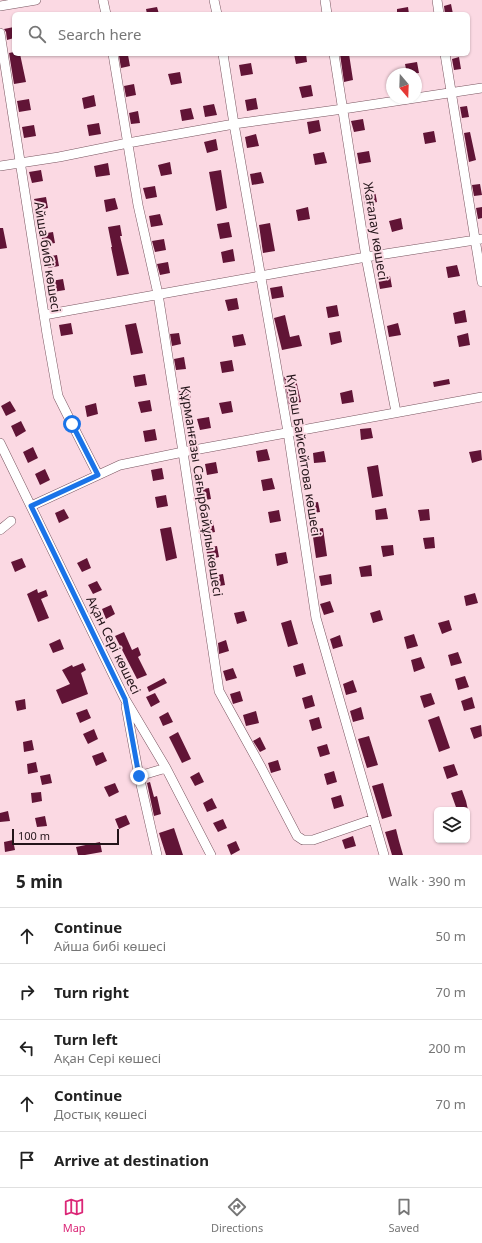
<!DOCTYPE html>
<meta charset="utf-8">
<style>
:root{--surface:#fff;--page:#f6f6f6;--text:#222;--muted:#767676;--line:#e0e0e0;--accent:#db2777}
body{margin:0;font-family:"Noto Sans",sans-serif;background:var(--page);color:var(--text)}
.controls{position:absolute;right:12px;bottom:12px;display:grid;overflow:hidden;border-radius:6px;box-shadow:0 1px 3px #0004}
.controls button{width:36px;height:36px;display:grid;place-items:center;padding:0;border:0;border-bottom:1px solid var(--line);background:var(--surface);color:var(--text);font:20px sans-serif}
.compass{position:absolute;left:386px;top:68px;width:36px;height:36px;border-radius:50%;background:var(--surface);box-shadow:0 1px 3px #0004;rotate:161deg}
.scale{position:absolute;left:12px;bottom:10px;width:107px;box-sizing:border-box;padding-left:4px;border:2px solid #231419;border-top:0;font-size:11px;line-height:14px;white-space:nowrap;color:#231419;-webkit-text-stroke:3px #fbd9e3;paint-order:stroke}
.stop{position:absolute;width:12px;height:12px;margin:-9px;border:3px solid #1a73e8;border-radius:50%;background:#fff}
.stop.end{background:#1a73e8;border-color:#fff;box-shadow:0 1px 4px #0008}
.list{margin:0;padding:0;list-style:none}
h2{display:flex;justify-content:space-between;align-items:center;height:52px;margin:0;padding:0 16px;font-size:17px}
h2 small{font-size:13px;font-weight:400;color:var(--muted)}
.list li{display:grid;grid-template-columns:26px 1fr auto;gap:12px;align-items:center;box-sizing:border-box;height:56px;padding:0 16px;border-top:1px solid var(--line)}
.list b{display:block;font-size:15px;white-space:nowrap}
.list p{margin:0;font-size:13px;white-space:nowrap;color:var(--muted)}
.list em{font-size:13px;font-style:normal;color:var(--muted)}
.icon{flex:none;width:22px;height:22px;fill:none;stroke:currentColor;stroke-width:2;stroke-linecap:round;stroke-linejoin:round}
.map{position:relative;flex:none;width:482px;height:855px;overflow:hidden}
.search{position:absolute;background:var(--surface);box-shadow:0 1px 3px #0004;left:12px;right:12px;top:12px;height:44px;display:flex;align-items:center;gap:10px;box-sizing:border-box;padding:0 14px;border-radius:6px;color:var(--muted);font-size:15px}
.sheet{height:332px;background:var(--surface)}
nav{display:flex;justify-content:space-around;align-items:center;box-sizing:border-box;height:56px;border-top:1px solid var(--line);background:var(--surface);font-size:11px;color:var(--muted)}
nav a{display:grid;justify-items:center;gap:2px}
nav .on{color:var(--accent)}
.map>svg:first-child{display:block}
.building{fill:#611436}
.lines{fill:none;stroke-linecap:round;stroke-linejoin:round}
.minor-casing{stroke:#795560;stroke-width:10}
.minor{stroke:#fff;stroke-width:9}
.route{stroke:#1a73e8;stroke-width:5}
.labels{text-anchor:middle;stroke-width:4;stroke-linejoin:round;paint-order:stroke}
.street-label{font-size:13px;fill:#231419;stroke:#fbd9e3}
</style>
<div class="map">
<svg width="482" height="855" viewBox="0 0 482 855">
<rect width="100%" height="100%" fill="#fbd9e3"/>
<path class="building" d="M451,4L453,14H445L444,6Z
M157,7L159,14H147L146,9Z
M408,7L409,14H397V9Z
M14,27V38L7,40L6,32L4,29Z
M14,52V54H20L26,82L14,84L9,53Z
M294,54H306L307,62L296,64Z
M340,54H349L353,80L344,82Z
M128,55L130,66L121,68L119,56Z
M459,57L461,69L454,70L452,59Z
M417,62L419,73L407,74L405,64Z
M251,63L253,74L241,76L239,65Z
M180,72L182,83L171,85L168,74Z
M134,84L136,95L126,97L124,86Z
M311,85L313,96L302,98L299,87Z
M94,95L96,106L84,109L82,98Z
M256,98L258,109L247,111L245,100Z
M29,99L31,110L19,112L17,101Z
M214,104L217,115L205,117L203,106Z
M467,106L469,117L462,118L460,107Z
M191,108L194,119L182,121L180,110Z
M138,111L140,123L131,124L129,113Z
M363,119L365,130L354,132L351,121Z
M319,120L321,131L309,134L307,122Z
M99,123L101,134L89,136L87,125Z
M34,125L36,136L24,138L22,127Z
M434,131L436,142L425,144L423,133Z
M470,132L476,160L469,162L464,133Z
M256,134L259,146L247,148L245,137Z
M216,139L218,150L207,153L204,142Z
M369,151L371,162L359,164L357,153Z
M324,152L327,163L315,165L313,154Z
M170,162L172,174L161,176L158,165Z
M108,163L110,175L96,177L94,166Z
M41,170L43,181L32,183L29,172Z
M221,170L227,208L216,211L209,172Z
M261,172L264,183L252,185L250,174Z
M480,184L482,195L474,196L472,185Z
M155,186L157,197L146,199L143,188Z
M375,191L377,202L365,205L363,194Z
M46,197L48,208L37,210L34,199Z
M115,198L118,209L106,212L104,200Z
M308,207L310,219L298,221L296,210Z
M482,207V218L478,219L476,208Z
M160,214L163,225L151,227L149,216Z
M401,218L403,229L392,232L389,221Z
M229,222L232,237L220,239L217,224Z
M270,223L275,251L263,253L259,225Z
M120,225L122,236H120L129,274L117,276L111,247H112L108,227Z
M0,228H3L7,248L0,249Z
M53,232L55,243L43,245L41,234Z
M164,239L166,250L155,252L152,241Z
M233,249L235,261L223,263L221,252Z
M57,255L59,266L48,268L46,257Z
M168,262L170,273L160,275L157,264Z
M457,265L460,276L448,278L446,267Z
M390,276L392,287L380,289L378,278Z
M63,279L65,290L53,292L51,281Z
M282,286L284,297L272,299L270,288Z
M237,298L239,309L228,311L225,300Z
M337,305L339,316L328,318L326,307Z
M465,310L467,322L455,324L453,313Z
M285,315L290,337L299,335L302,346L282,350L274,318Z
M71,323L73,334L61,336L59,325Z
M136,323L143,353L131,355L125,325Z
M398,323L401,335L389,337L387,326Z
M340,331L342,342L331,345L329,333Z
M179,333L181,344L172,346L170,334Z
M468,333L470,345L459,347L457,336Z
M243,334L246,345L234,347L232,336Z
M184,357L186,369L176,370L174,359Z
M232,360L234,371L222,373L220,362Z
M145,374L147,385L135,387L133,376Z
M295,375L301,402L289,405L284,377Z
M449,379L450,384L434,387L433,382Z
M189,389L191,400L181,402L179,391Z
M352,390L354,402L342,404L340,393Z
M150,400L152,411L141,413L138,402Z
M10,401L16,411L6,416L1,406Z
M231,401L233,412L222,414L219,403Z
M96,403L98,414L87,417L85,406Z
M209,417L211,428L200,430L197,419Z
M21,421L26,431L16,437L11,426Z
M371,428L373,438L361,440L360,429Z
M155,429L157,440L145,442L143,431Z
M33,447L38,458L28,463L23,452Z
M267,449L270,460L258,462L256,451Z
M481,450L482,460L472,463L469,452Z
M324,451L326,462L314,463L313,453Z
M216,462L218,473L207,475L205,464Z
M378,465L383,496L372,498L367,467Z
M162,468L164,479L153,481L151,470Z
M45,469L50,480L40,485L35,474Z
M272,478L275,489L263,491L261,480Z
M209,488L211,499L200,501L198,490Z
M166,495L168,506L157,508L155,497Z
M318,502L320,512L308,514L307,504Z
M386,508L388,519L376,520L375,510Z
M64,509L69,518L59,523L55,513Z
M429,509L430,520L420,521L418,510Z
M279,510L281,521L270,523L268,512Z
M213,521L215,532L204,534L202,523Z
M171,527L177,558L166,561L160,529Z
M323,528L327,556L316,558L312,530Z
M434,537L435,548L425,549L423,538Z
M393,545L394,555L383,557L381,546Z
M217,546L219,557L208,560L206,548Z
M286,552L288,563L277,566L275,554Z
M22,558L26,567L15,572L11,562Z
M87,558L91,568L82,572L77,563Z
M371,565L372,576L361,577L359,567Z
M223,574L225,585L214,587L212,576Z
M331,574L332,584L321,586L319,576Z
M97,581L102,590L93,594L88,585Z
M37,589L38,593L46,590L48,596L41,599L49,618L38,622L27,594Z
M475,593L478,603L466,606L464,596Z
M330,601L334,612L324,615L320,604Z
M111,605L115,614L106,619L102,609Z
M380,610L383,620L373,623L370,613Z
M244,611L247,621L237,624L234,613Z
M291,620L298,644L288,647L281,623Z
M449,620L452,630L442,634L438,623Z
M124,632L132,650L138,647L141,655L138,657L147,675L137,679L115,636Z
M414,634L418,646L407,649L404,637Z
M340,635L343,646L333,649L330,639Z
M60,639L64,649L53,653L49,644Z
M226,640L229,651L219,654L218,643Z
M458,652L462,663L451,666L448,655Z
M421,657L425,668L414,672L411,660Z
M83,663L86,670L81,673L88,694L62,704L56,690L70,684L62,670L72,665L73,667Z
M303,663L306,674L296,677L293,666Z
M233,668L237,678L226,681L223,671Z
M465,676L469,687L458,690L455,679Z
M164,678L167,683L149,692L147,687Z
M353,680L357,692L346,695L343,684Z
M240,691L243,701L233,704L230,694Z
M155,693L160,702L151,707L146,697Z
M431,693L435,704L424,708L420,696Z
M312,695L315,706L305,709L302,698Z
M472,697L475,708L464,711L461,701Z
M25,699L26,709L17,711L15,701Z
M361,707L364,719L353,722L350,711Z
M87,709L91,718L80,723L76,713Z
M256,711L259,723L246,726L243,715Z
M168,712L173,722L163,726L159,717Z
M439,716L450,748L439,752L428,720Z
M319,717L322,728L312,731L309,720Z
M481,725L482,736L474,739L470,728Z
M94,729L98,739L88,744L83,734Z
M178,732L191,759L182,763L169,737Z
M369,736L378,765L367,768L358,739Z
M260,737L266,749L260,752L253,741Z
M32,740L34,750L24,752L23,742Z
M327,744L330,754L320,757L317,747Z
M103,752L107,761L96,766L92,756Z
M278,760L281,770L271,773L268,763Z
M36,762L38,772L28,774L27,764Z
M454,764L458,775L447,779L443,767Z
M334,771L337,782L327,785L324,774Z
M199,772L204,782L195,786L190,777Z
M50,774L52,783L42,785L40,776Z
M150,782L154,797L157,796L161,814L154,816L147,783Z
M115,783L119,792L109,797L104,787Z
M383,783L392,816L382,819L372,786Z
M462,790L466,801L468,810H457L451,793Z
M41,792L42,801L32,803L31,793Z
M341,795L344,806L334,809L331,798Z
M212,798L217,808L207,812L203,803Z
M8,811L10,821L0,822V813Z
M126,815L130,824L119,829L115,819Z
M45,816L47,826L37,827L35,818Z
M223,819L227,828L218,832L213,823Z
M174,828L183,855H166L159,833Z
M396,829L399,841L403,855H392L385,832Z
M353,836L356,846L345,849L342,840Z
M13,840L15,850L5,852L4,842Z
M236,841L240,850L231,855L227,845Z
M100,842L102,852L85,855H78L76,847Z"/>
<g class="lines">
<defs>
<path id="minor" d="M103,0L106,14
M214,0L217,14
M325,0L327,14
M437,0L439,14
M0,6L36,0
M0,33L47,334L58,396L72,424L98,475
M113,54L138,205L158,294L183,452L219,691L261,767L297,836L303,840H313L374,819
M223,54L234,124L288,432L316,618L384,855
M334,54L366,257L396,412
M445,54L482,282
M0,166L59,157L128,143L234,124L343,109L482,88
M44,315L366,257L482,239
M0,443L125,699L166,768L211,855
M31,506L120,465L183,452L482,397
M0,530L11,521
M126,706L139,776L157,855
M139,776L166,768"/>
</defs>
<use href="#minor" class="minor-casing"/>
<use href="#minor" class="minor"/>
</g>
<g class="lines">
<path class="route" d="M72,424L98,475L31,506L125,699L139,776"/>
</g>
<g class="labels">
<g class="street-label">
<text transform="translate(376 231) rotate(81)" y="5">Жағалау көшесі</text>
<text transform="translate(48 257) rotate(81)" y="5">Айша бибі көшесі</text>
<text transform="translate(304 455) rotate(81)" y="5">Күләш Байсейтова көшесі</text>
<text transform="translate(202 491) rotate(81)" y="5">Құрманғазы Сағырбайұлы көшесі</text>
<text transform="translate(114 645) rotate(64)" y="5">Ақан Сері көшесі</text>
</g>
</g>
</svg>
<div class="controls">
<button><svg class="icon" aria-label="layers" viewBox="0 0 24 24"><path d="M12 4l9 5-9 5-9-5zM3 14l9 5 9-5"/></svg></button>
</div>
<svg class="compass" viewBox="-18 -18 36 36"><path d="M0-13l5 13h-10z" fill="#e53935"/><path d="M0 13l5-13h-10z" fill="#767676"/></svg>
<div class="scale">100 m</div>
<div class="stop" style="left:72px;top:424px"></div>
<div class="stop end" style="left:139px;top:776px"></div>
<div class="search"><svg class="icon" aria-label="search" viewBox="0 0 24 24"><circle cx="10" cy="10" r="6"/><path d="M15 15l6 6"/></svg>Search here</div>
</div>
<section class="sheet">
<h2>5 min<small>Walk · 390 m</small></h2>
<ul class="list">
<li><svg class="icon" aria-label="ahead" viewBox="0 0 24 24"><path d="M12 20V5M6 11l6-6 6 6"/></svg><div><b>Continue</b><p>Айша бибі көшесі</p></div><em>50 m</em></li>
<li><svg class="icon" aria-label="right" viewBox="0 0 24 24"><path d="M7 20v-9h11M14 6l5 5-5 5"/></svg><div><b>Turn right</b></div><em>70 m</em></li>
<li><svg class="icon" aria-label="left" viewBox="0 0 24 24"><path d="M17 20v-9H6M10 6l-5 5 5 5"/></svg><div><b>Turn left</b><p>Ақан Сері көшесі</p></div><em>200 m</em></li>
<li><svg class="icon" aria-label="ahead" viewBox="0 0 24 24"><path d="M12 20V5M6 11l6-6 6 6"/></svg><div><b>Continue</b><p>Достық көшесі</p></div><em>70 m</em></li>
<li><svg class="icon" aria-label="arrive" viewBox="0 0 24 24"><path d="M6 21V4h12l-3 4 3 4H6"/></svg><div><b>Arrive at destination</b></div></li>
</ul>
</section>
<nav>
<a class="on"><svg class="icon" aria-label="map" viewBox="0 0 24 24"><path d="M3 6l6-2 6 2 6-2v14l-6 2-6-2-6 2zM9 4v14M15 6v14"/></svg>Map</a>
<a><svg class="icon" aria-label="directions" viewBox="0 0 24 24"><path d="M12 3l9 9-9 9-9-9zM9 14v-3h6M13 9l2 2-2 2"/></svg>Directions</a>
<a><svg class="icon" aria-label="saved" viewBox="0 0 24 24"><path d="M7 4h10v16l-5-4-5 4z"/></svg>Saved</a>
</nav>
